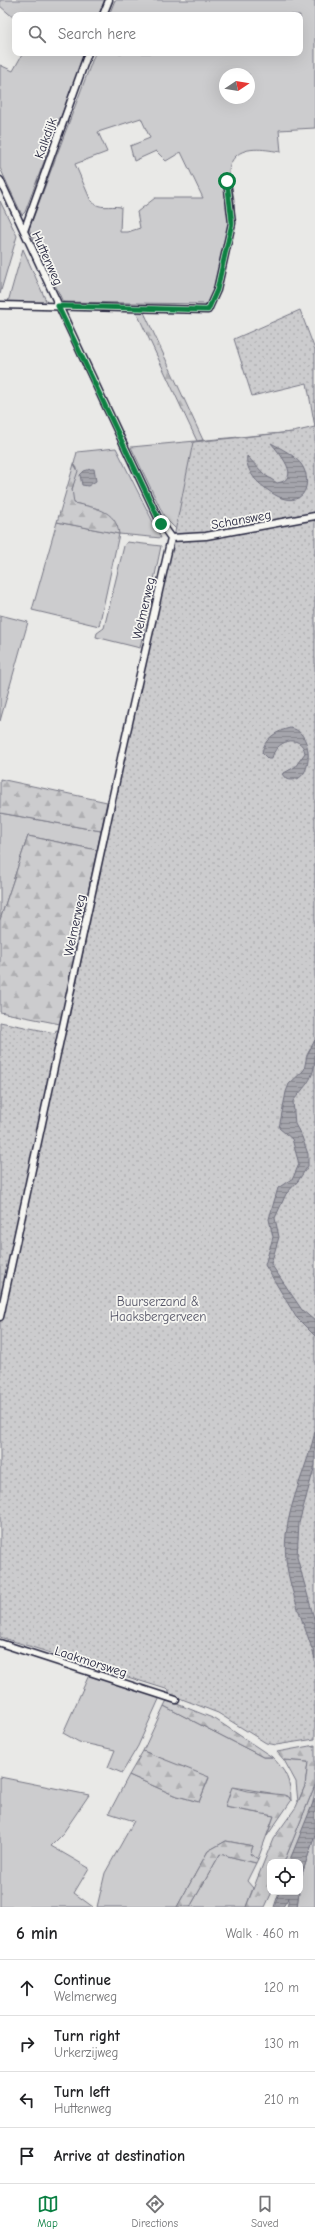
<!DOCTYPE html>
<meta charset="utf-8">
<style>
:root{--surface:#fff;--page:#f6f6f6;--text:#202124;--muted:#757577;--line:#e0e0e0;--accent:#0b8043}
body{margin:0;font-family:"Comic Neue",sans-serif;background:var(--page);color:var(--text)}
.controls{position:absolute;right:12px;bottom:12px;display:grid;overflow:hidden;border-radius:8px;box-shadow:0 4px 16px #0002}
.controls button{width:36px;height:36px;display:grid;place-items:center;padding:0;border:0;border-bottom:1px solid var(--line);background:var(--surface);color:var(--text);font:20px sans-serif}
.compass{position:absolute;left:219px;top:68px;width:36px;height:36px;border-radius:50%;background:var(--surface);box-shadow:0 4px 16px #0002;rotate:78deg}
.stop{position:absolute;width:12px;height:12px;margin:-9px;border:3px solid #0b8043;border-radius:50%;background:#fff}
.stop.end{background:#0b8043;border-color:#fff;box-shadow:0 1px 4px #0008}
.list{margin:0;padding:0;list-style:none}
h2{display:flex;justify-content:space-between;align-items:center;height:52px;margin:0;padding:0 16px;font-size:17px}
h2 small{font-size:13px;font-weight:400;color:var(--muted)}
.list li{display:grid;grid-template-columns:26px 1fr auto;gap:12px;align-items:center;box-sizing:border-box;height:56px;padding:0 16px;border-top:1px solid var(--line)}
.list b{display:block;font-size:15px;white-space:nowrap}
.list p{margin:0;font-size:13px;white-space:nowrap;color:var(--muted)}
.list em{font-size:13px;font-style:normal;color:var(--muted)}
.icon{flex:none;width:22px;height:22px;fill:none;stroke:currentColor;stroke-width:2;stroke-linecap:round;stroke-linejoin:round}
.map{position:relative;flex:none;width:315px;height:1907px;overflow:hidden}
.search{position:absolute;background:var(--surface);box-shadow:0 4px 16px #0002;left:12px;right:12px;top:12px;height:44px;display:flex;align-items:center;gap:10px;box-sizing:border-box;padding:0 14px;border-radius:8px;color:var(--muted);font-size:15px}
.sheet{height:276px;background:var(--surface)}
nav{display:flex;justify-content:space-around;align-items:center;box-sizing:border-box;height:56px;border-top:1px solid var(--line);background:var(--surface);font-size:11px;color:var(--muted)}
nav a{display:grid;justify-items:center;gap:2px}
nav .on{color:var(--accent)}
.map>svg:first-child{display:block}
.grass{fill:#ccccce;stroke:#777784;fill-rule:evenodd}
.forest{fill:url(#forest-firs);stroke:#777784}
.park{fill:url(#park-dots);stroke:#777784}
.water{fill:url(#water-rules);stroke:#71717f}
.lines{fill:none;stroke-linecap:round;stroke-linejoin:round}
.street-casing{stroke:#22223b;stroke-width:9}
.street{stroke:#f6f6f2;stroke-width:6}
.route{stroke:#0b8043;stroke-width:5}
.labels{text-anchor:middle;stroke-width:3.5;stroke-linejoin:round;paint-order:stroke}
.street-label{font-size:13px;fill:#22223b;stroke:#f6f6f2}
.park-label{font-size:13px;fill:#555567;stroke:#f6f6f2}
</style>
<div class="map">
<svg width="315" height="1907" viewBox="0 0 315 1907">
<defs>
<pattern id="forest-firs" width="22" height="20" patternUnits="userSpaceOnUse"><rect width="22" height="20" fill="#ccccce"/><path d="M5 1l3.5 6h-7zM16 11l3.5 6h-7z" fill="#afafb2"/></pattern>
<pattern id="park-dots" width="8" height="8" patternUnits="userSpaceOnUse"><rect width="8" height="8" fill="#ccccce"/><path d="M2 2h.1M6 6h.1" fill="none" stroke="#afafb2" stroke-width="1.8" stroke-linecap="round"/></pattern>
<pattern id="water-rules" width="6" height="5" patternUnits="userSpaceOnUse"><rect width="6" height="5" fill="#a5a5ac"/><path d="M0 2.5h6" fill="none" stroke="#86868d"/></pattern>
</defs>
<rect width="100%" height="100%" fill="#e9e9e7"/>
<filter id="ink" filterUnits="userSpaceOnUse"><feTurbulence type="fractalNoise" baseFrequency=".025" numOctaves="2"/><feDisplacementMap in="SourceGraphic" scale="8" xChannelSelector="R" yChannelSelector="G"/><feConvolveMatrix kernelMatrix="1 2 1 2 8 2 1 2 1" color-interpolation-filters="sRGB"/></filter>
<g filter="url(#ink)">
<path class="grass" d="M0,0H105L99,15H15V19L0,6Z
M115,0H315V128L279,130L281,152C268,150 246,145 235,157C223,170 233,186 234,200C237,230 223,270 216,299L208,304L63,302L29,229L95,53H300V15H109ZM225,74H249V98H225ZM141,118L150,138L130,146L134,161L156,151L166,161L181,152L203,198H155L137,212L140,228L128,232H120L121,207C109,205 100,210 91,201L75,164L107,152L98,132Z
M23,53H85L25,212L22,215L0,168V65L13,71Z
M0,201L17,236L0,294Z
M23,249L47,303L8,302Z
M293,432L178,531L165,518L131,447Z
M116,448L161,538L119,534L99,626L32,610L57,522L119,534L99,509L74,503L71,495L77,468L74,464L77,452Z
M127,542L161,546L140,648L96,637L97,633L104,628L124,546Z
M0,615L28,622L0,721Z
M0,813L101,831L97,850L28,836L0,920Z
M89,1675L160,1697L138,1746L122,1773L108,1767L115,1750L79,1742L63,1733Z
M164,1706L263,1757H272C286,1771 291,1781 291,1801L290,1799L270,1793L233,1787L225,1807L274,1816L258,1859L250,1855L253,1846L226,1841L208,1851L177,1907H97L105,1873L134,1821L109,1813L129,1775L174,1795L199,1802L209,1778L143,1751Z
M284,1760L308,1762L305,1786L298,1802L296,1782Z
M0,1777L89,1795L61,1836L51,1846L89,1868L74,1893L93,1907H0Z
M315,1785C315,1811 299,1838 289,1862H284Z
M315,1835V1907H297L300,1880Z
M220,1854L256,1863L247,1881L253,1888L246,1907H190Z"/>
<path class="forest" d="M135,309L143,310L203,440L197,441Z
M74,464L78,471L72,489L74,503C94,508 116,509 119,534L57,522Z
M0,779L107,802L101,831L0,813Z
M28,836L97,850L60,1024L0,1012V920Z
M167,1700L215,1719L272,1757H263L164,1706Z
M315,1745V1785L284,1862H270V1892H272L265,1907H246L273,1839L296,1807L305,1786L308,1762L284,1760L277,1752Z
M143,1751L209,1777L199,1802L174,1795L129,1775Z
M232,1787L247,1791L284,1795L289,1797L291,1801L267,1836L274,1816L225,1807Z
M226,1841L253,1846L250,1854L258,1859L256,1863L220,1854L190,1907H177L208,1851Z"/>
<path class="park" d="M300,310L315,350V1739L276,1745L266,1743L218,1713L169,1694V1690L0,1637V1022L55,1033L56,1030L66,1032L142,675L173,542L193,442L293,432L315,427L307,383L252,396L234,339Z"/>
<path class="water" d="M271,443C282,449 293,454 301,464C312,479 307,504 285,499C276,497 266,489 259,483C252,477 245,465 247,456L265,475L277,483C303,479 279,453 271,443Z
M91,469H94L96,481L88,486L82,485L80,475L84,471Z
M290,728C315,730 315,788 286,779L282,774L295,767L305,753C301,732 274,741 272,759H268L262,753C264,738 277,731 290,728Z
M315,1040C315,1075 315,1075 293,1101L295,1124L302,1137L308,1154V1166L298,1181L286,1194L275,1218L279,1237L271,1264L302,1310L315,1321V1336L296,1317L265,1265L273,1237L269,1219L278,1188L293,1178L299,1164L292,1139L279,1128L286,1092L289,1084L304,1070L307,1055Z
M315,1432V1465L299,1523L297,1557L315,1622V1659C304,1620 281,1576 286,1535C290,1499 307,1467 315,1432Z
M315,1798V1835L300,1880V1862H289Z
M279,1892H299L297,1907H287L289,1897L283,1907H274Z"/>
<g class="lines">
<defs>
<path id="street" d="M103,15L109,0
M0,180L161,524L171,538
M24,231L88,53
M0,305L208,310L217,290L232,223L227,181
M171,538L206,536L315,516
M0,1317L123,749L171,538
M0,1643L176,1700"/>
</defs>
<use href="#street" class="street-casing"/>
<use href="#street" class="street"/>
</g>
</g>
<g class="lines" filter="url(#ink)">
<path class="route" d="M161,524L58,306L208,310L217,290L232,223L227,181"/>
</g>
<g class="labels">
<g class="street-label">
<text transform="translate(45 138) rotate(-70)" y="5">Kalkdijk</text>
<text transform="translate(48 258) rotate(66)" y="5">Huttenweg</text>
<text transform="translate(241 519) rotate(-10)" y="5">Schansweg</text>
<text transform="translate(143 608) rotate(-77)" y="5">Welmerweg</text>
<text transform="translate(74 925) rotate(-78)" y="5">Welmerweg</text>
<text transform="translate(91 1661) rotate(18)" y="5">Laakmorsweg</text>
</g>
<g class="park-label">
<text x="158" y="1306">Buurserzand &amp;<tspan x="158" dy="15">Haaksbergerveen</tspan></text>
</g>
</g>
</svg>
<div class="controls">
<button><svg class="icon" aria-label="locate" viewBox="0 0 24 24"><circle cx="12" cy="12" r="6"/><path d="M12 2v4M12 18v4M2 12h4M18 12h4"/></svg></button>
</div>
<svg class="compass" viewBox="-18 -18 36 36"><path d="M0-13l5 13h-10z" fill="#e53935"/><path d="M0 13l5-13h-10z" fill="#757577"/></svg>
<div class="stop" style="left:227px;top:181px"></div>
<div class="stop end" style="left:161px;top:524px"></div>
<div class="search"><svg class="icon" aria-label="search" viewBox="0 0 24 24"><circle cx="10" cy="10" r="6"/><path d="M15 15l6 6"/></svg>Search here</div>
</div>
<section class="sheet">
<h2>6 min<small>Walk · 460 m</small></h2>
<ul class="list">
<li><svg class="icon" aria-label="ahead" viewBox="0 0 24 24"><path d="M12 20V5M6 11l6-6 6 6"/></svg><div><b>Continue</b><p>Welmerweg</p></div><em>120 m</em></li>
<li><svg class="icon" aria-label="right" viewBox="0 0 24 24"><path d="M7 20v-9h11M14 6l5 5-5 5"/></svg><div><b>Turn right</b><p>Urkerzijweg</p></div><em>130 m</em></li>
<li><svg class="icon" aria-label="left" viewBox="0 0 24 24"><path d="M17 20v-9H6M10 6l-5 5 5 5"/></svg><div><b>Turn left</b><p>Huttenweg</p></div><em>210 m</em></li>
<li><svg class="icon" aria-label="arrive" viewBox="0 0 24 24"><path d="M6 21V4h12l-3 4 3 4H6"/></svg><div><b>Arrive at destination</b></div></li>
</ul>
</section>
<nav>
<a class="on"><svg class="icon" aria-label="map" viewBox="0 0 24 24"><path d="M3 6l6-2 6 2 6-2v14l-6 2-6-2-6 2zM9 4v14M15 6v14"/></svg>Map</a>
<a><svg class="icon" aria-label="directions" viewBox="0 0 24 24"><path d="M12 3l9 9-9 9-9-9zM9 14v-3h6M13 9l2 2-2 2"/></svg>Directions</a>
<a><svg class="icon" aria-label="saved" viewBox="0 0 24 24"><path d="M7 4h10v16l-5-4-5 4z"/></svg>Saved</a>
</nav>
